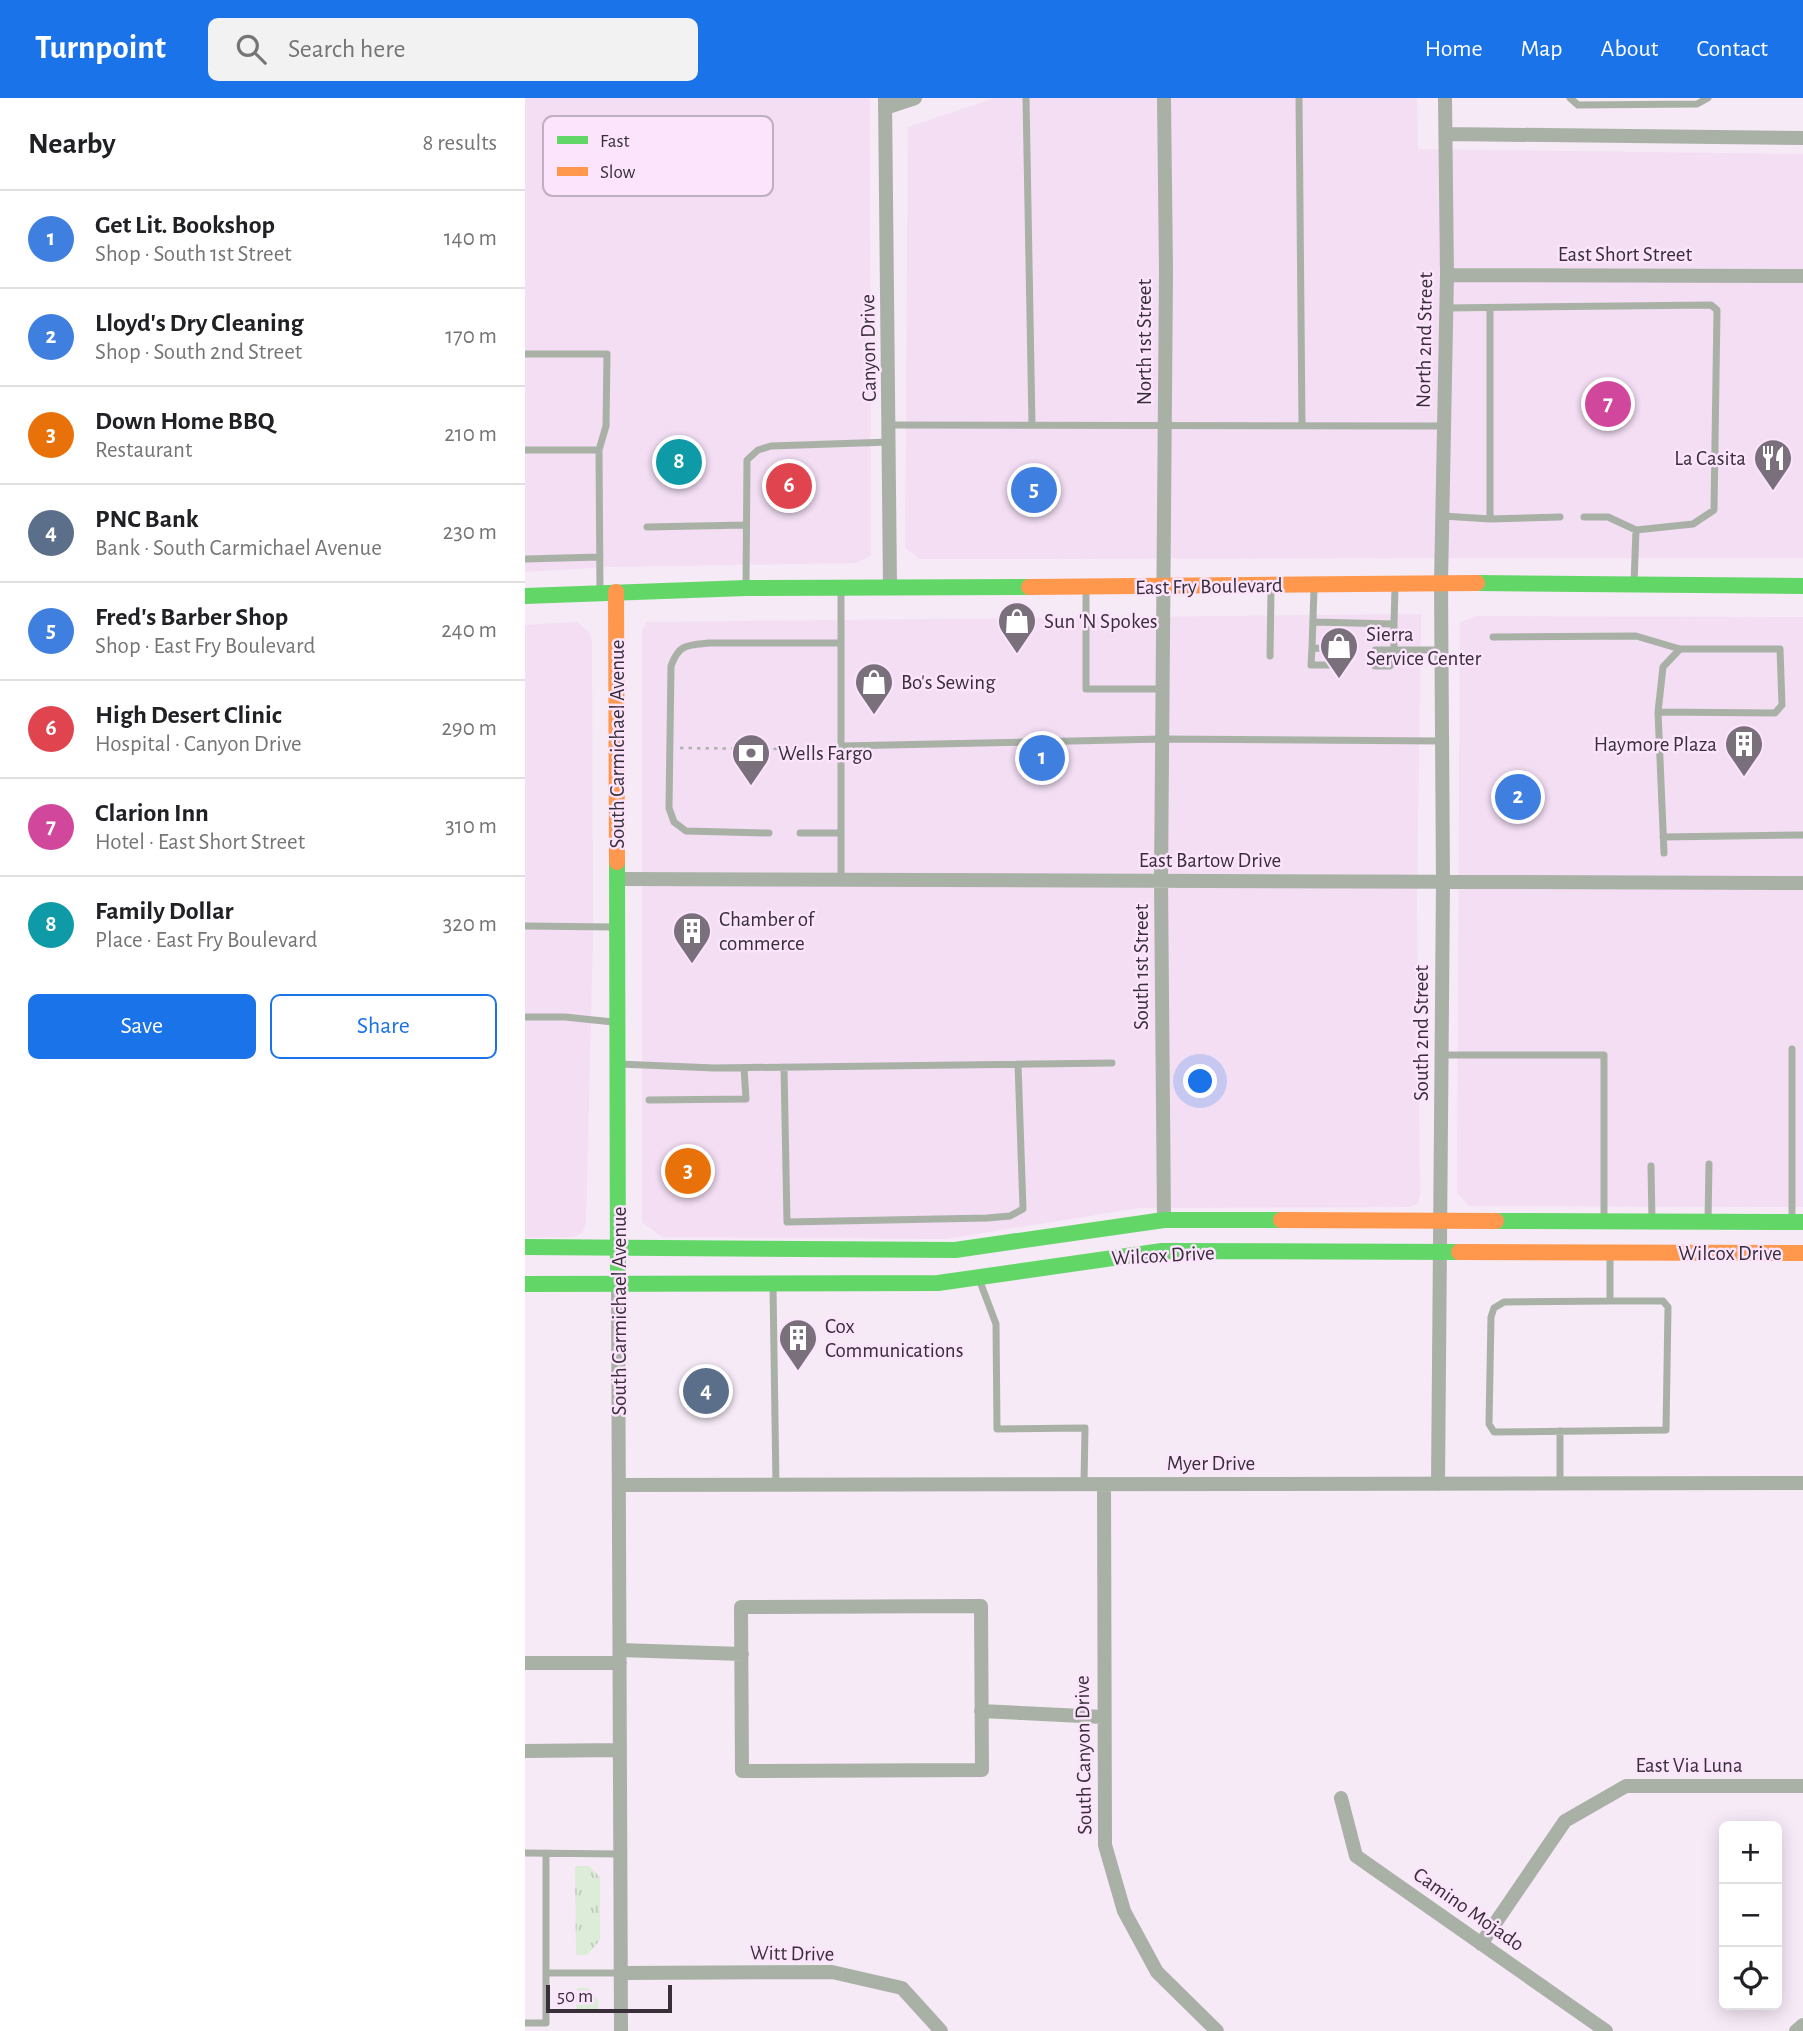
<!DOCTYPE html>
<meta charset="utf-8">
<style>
:root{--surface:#fff;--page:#f2f2f2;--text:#202124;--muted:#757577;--line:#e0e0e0;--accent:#1a73e8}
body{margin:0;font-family:"Alegreya Sans",sans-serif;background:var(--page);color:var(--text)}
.controls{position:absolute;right:21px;bottom:21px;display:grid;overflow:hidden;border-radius:10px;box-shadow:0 4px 18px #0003}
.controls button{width:63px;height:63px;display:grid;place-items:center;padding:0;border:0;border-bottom:2px solid var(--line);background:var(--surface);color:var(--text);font:35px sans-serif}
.scale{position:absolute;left:21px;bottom:18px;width:126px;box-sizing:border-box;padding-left:7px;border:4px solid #382f39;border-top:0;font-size:19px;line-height:24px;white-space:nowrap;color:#382f39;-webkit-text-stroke:5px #fbe4fc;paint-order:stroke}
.you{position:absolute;left:676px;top:984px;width:24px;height:24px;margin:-18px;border:5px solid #fff;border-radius:50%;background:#1a73e8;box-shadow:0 0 0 10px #1a73e833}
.badge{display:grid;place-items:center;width:46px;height:46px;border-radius:50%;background:var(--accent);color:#fff;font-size:23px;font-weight:700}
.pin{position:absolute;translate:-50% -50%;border:4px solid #fff;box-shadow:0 2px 7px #0006}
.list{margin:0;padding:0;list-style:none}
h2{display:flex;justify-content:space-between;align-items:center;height:91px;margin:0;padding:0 28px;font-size:30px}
h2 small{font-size:23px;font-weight:400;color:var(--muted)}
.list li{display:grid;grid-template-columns:46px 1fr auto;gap:21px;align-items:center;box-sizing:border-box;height:98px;padding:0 28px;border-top:2px solid var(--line)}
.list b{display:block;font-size:26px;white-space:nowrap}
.list p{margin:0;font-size:23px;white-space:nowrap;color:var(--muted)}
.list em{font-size:23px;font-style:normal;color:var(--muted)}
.actions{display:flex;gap:14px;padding:21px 28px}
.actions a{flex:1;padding:16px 0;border:2px solid var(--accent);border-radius:10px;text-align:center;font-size:24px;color:var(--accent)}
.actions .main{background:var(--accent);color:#fff}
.icon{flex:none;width:38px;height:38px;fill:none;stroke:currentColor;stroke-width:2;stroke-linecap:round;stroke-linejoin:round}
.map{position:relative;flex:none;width:1278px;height:1933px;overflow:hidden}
header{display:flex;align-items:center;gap:42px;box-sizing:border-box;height:98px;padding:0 35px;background:var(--accent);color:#fff}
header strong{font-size:33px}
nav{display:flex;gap:38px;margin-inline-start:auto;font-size:24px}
.search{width:490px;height:63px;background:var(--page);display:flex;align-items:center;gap:18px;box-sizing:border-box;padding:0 24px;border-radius:10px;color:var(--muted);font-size:26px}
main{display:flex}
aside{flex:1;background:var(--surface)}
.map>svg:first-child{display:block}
.built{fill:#f3def4}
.grass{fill:url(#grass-tufts)}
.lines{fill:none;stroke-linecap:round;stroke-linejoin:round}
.path{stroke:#afb2af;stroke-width:2.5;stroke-dasharray:3.5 5;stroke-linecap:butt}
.lane{stroke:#a9b1a7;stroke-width:7}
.street{stroke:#a9b1a7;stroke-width:14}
.fast{stroke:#63d668;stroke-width:16}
.slow{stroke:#ff974d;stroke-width:16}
.labels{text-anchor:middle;stroke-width:5;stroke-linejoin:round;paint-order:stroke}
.street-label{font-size:21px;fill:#382f39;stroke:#fbe4fc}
.poi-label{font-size:21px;fill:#382f39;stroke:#fbe4fc;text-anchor:start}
.key{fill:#fbe4fc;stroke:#c0aec2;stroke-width:2}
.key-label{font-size:19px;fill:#382f39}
</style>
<header>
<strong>Turnpoint</strong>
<div class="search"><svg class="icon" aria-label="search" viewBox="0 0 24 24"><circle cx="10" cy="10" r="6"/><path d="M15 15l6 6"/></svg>Search here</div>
<nav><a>Home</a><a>Map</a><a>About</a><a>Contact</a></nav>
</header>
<main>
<aside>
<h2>Nearby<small>8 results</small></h2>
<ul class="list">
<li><span class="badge" style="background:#3f7fe0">1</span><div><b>Get Lit. Bookshop</b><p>Shop · South 1st Street</p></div><em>140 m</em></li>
<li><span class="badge" style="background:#3f7fe0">2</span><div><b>Lloyd's Dry Cleaning</b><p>Shop · South 2nd Street</p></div><em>170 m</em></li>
<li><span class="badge" style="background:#e8710a">3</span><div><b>Down Home BBQ</b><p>Restaurant</p></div><em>210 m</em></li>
<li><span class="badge" style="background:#5c6f8a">4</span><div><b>PNC Bank</b><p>Bank · South Carmichael Avenue</p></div><em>230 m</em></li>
<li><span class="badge" style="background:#3f7fe0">5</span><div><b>Fred's Barber Shop</b><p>Shop · East Fry Boulevard</p></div><em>240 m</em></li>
<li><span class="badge" style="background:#e0444e">6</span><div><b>High Desert Clinic</b><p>Hospital · Canyon Drive</p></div><em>290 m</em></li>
<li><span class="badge" style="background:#d1479c">7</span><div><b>Clarion Inn</b><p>Hotel · East Short Street</p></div><em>310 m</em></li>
<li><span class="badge" style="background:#0f9aa8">8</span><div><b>Family Dollar</b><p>Place · East Fry Boulevard</p></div><em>320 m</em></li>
</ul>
<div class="actions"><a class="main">Save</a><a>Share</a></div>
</aside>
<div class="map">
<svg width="1278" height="1933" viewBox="0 0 1278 1933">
<defs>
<pattern id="grass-tufts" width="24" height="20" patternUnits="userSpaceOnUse" patternTransform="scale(1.75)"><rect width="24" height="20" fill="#ddebd9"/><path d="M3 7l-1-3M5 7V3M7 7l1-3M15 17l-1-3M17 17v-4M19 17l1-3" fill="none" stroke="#becabb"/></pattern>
</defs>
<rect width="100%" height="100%" fill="#f6eaf6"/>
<path class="built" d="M0,0H345L346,458L332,465L84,469L0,474Z
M470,0H892L893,51L1278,56V460L394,461L380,449L383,29Z
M896,516L892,806L895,1097L893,1105L886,1109L614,1110L420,1141L137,1139L117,1124V533L122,524Z
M951,518L1278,519V1109L944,1108L932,1095L935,525Z
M52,524L65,535L67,546L68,837L61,1126L57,1135L48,1139L0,1140V527Z"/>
<path class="grass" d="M50,1768H64L75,1779V1842L62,1857H51Z
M52,1890H63L73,1902V1912H51Z"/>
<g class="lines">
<path class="path" d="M155,650L263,651V656"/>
<path class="lane" d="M501,0L507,327
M774,0L777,327
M1045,0L1053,7L1172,6L1183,0
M921,210L1186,207L1192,212L1189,412L1168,426L1111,432L1109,486
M0,256H82L81,328L74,352L75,494
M365,327L919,328
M0,352H74
M918,418L965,421V210
M1059,419H1083L1111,432
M965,421L1035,419
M122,429L221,427
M0,461L75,459
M221,489L222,362L233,352L246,348L365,344
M789,491L787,550L820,551
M561,493V591H637
M788,524L869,526L870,489
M968,539L1111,538L1155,551H1255L1257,607L1250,615L1133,614
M787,550L786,567H820
M850,552H916
M745,558L746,491
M850,568H865L869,563V526
M316,648L637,641L917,643
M244,735L161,733L149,724L144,710L146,568C154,546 162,547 184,545H316
M275,735H316
M1138,739L1278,737
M1139,755L1133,614L1138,569L1155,551
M316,782V494
M0,828L88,829
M0,919H40L88,924
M917,957H1079V1122
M94,966L189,970L587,965
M259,969L262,1124L462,1120L485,1118L498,1111L493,966
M124,1002L221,1001L219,970
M1126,1068L1127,1123
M1183,1123L1184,1066
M1267,1123V951
M1085,1156V1203H1138L1143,1209L1141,1332L969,1334L964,1326L966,1219L969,1210L979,1204L1085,1203
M454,1181L471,1226L472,1331L560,1330L559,1386
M248,1189L251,1387
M1035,1333V1385
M0,1755L95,1756
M21,1875V1755
M0,1925H21V1875H96"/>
<path class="street" d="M360,0L365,489
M360,10L390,0
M921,36L1278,40
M922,177L1278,178
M92,781L1278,785
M639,1122L636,783L641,174L639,0
M93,1187L96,1933
M579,1386L580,1747L599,1813L632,1874L692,1933
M913,1386L918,784L916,485L922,177L920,0
M94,1387L1278,1385
M456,1508L457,1672L217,1673L216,1509Z
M95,1552L217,1556
M0,1565H95
M456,1613L578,1619
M0,1653L95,1652
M816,1700L831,1758L1081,1933
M956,1846L1040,1723L1101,1688H1278
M96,1875L307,1874L377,1890L416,1933
M1271,1933L1278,1927"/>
<path class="fast" d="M952,485L1278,488
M0,498L221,490L504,489
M92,764L93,1187
M971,1123L1278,1124
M0,1149L430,1152L639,1122H756
M0,1186L413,1185L637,1153L934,1154"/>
<path class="slow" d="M504,489L952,485
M91,494L92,764
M756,1122L971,1123
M934,1154L1278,1155"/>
</g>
<defs>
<symbol id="restaurant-pin" viewBox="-11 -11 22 30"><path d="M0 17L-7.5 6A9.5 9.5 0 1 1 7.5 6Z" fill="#7a707b" stroke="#fbe4fc"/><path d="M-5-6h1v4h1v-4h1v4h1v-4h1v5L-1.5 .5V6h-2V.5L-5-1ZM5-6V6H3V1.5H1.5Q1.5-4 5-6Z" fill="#fff"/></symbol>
<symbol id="shop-pin" viewBox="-11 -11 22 30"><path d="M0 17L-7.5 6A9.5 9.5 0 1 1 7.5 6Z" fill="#7a707b" stroke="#fbe4fc"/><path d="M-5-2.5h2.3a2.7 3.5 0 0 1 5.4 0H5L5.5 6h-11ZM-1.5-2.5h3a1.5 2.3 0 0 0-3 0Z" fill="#fff"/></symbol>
<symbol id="building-pin" viewBox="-11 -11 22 30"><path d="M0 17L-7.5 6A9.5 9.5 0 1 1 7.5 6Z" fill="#7a707b" stroke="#fbe4fc"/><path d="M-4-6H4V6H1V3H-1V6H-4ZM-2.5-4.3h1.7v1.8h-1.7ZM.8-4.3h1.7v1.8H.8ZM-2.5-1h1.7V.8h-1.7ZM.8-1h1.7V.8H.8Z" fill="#fff"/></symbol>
<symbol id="bank-pin" viewBox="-11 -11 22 30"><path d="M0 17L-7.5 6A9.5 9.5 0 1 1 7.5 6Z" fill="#7a707b" stroke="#fbe4fc"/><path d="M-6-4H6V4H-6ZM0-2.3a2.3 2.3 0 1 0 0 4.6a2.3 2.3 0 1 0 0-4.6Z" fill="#fff"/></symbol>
</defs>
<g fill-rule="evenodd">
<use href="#restaurant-pin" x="1226" y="338" width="44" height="60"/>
<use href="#shop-pin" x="470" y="501" width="44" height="60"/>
<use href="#shop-pin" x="792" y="526" width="44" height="60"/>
<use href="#shop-pin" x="327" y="562" width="44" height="60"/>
<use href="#building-pin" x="1197" y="624" width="44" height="60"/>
<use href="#bank-pin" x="204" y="633" width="44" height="60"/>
<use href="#building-pin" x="145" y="811" width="44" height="60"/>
<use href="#building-pin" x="251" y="1218" width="44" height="60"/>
</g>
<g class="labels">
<g class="street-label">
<text x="1100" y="163">East Short Street</text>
<text transform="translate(899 242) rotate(-89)" y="7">North 2nd Street</text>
<text transform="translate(619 244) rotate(-90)" y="7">North 1st Street</text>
<text transform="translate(343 250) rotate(-91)" y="7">Canyon Drive</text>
<text transform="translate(684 488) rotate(-1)" y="7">East Fry Boulevard</text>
<text transform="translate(92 646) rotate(-90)" y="7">South Carmichael Avenue</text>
<text x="685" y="769">East Bartow Drive</text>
<text transform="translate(616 869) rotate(-90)" y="7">South 1st Street</text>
<text transform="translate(896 935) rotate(-90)" y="7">South 2nd Street</text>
<text x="1205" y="1162">Wilcox Drive</text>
<text transform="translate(638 1157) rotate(-3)" y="7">Wilcox Drive</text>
<text transform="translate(94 1213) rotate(-90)" y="7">South Carmichael Avenue</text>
<text x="686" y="1372">Myer Drive</text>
<text transform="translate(558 1657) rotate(-91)" y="7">South Canyon Drive</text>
<text x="1164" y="1674">East Via Luna</text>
<text transform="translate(944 1811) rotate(35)" y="7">Camino Mojado</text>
<text transform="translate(267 1855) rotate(1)" y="7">Witt Drive</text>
</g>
<g class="poi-label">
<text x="1221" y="367" text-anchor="end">La Casita</text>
<text x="519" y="530">Sun 'N Spokes</text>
<text x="841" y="543">Sierra<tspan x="841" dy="24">Service Center</tspan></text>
<text x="376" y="591">Bo's Sewing</text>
<text x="1192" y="653" text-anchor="end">Haymore Plaza</text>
<text x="253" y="662">Wells Fargo</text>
<text x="194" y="828">Chamber of<tspan x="194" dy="24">commerce</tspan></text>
<text x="300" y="1235">Cox<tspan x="300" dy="24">Communications</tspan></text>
</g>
</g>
<rect x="18" y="18" width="230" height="80" rx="10" class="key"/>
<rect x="32" y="38" width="31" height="8" fill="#63d668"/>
<rect x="32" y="69" width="31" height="9" fill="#ff974d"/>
<g class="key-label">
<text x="75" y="49">Fast</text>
<text x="75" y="80">Slow</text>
</g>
</svg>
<div class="controls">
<button>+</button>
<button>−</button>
<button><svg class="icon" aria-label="locate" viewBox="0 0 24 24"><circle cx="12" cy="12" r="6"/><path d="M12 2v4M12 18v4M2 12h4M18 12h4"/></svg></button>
</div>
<div class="scale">50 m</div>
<div class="you"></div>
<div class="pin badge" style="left:517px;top:660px;background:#3f7fe0">1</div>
<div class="pin badge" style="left:993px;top:699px;background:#3f7fe0">2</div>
<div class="pin badge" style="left:163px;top:1073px;background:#e8710a">3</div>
<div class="pin badge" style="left:181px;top:1293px;background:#5c6f8a">4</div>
<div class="pin badge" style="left:509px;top:392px;background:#3f7fe0">5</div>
<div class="pin badge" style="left:264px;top:388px;background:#e0444e">6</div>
<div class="pin badge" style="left:1083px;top:306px;background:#d1479c">7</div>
<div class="pin badge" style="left:154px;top:364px;background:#0f9aa8">8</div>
</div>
</main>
